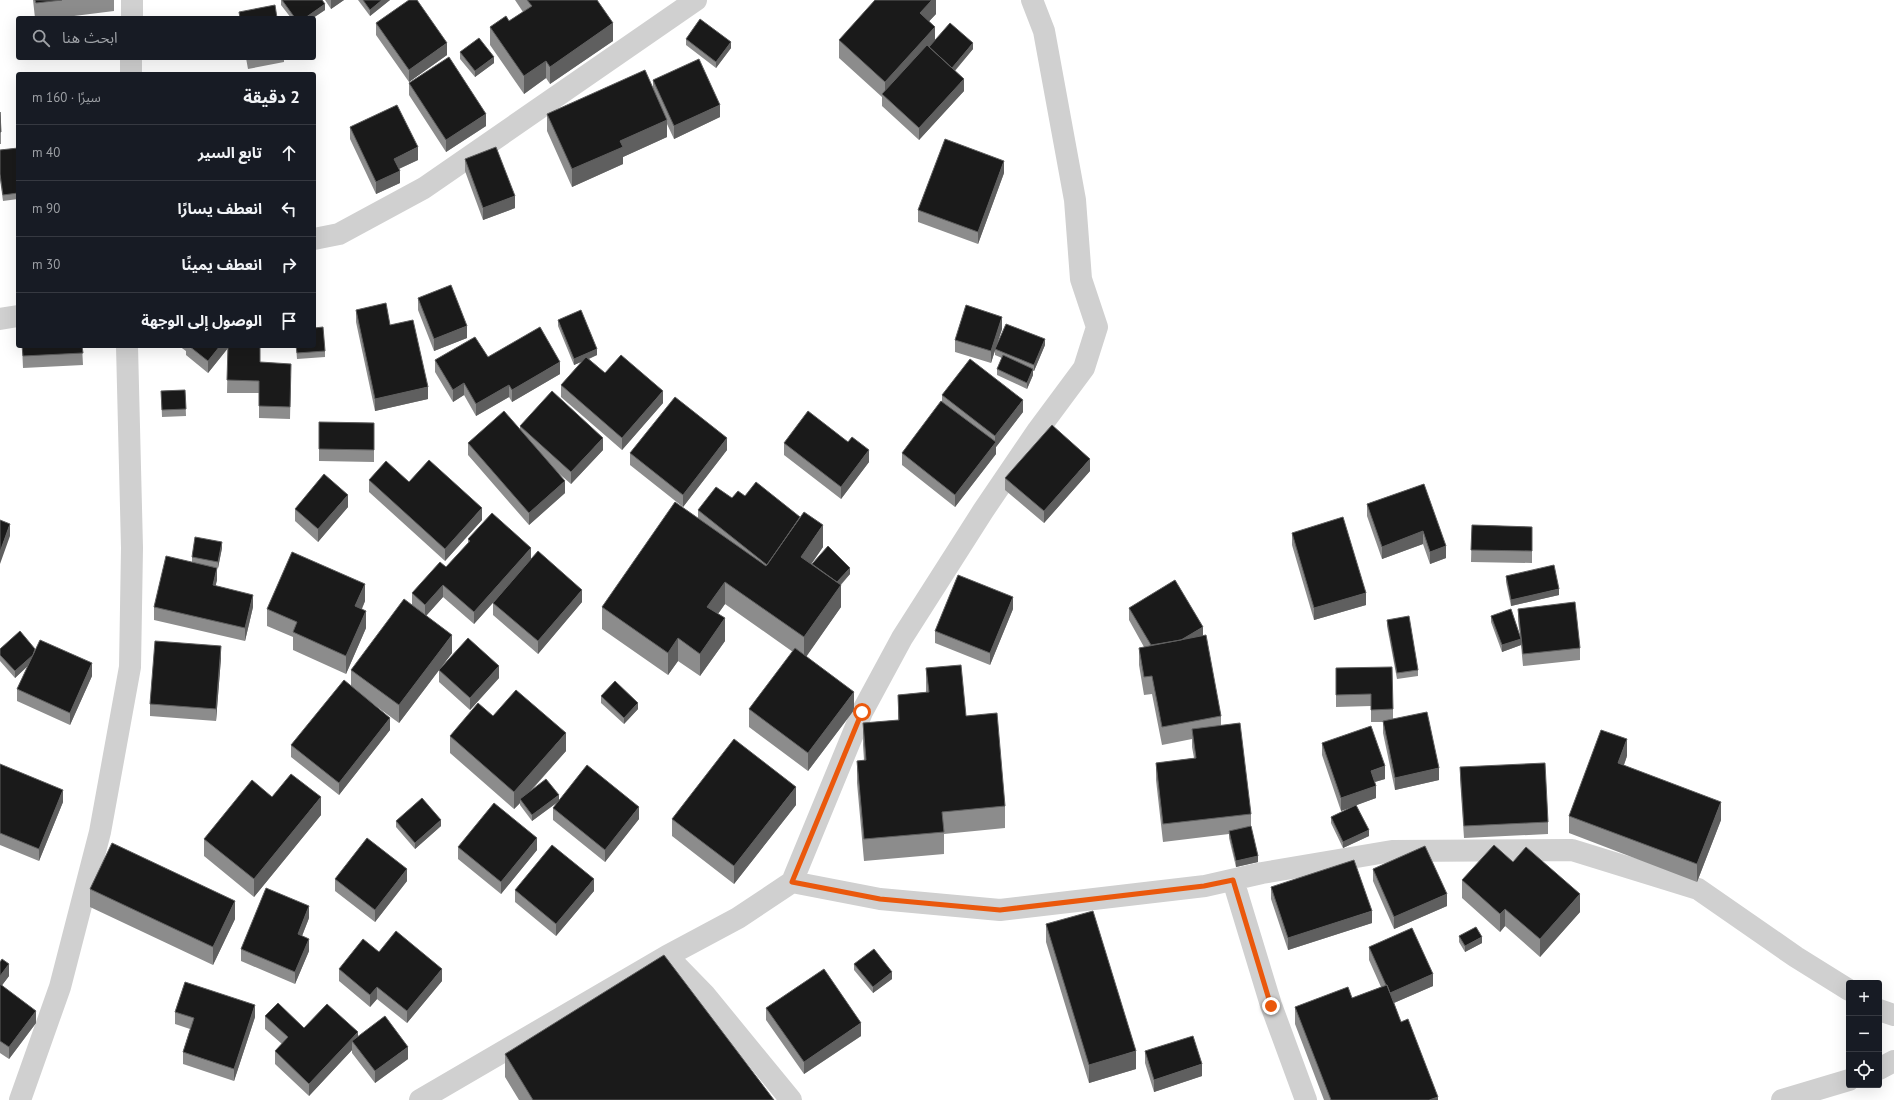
<!DOCTYPE html>
<html lang="ar">
<meta charset="utf-8">
<style>
:root{--surface:#171b24;--page:#20242c;--text:#f1f3f6;--muted:#9ea1a6;--line:#363941}
body{margin:0;font-family:"PT Sans","Noto Sans Arabic",sans-serif;background:var(--page);color:var(--text);direction:rtl}
.controls{position:absolute;right:12px;bottom:12px;display:grid;overflow:hidden;border-radius:4px;box-shadow:0 4px 16px #0002}
.controls button{width:36px;height:36px;display:grid;place-items:center;padding:0;border:0;border-bottom:1px solid var(--line);background:var(--surface);color:var(--text);font:20px sans-serif}
.stop{position:absolute;width:12px;height:12px;margin:-9px;border:3px solid #ea580c;border-radius:50%;background:#fff}
.stop.end{background:#ea580c;border-color:#fff;box-shadow:0 1px 4px #0008}
.list{margin:0;padding:0;list-style:none}
h2{display:flex;justify-content:space-between;align-items:center;height:52px;margin:0;padding:0 16px;font-size:17px}
h2 small{font-size:13px;font-weight:400;color:var(--muted)}
.list li{display:grid;grid-template-columns:26px 1fr auto;gap:12px;align-items:center;box-sizing:border-box;height:56px;padding:0 16px;border-top:1px solid var(--line)}
.list b{display:block;font-size:15px;white-space:nowrap}
.list em{font-size:13px;font-style:normal;color:var(--muted)}
.icon{flex:none;width:22px;height:22px;fill:none;stroke:currentColor;stroke-width:2;stroke-linecap:round;stroke-linejoin:round}
.map{position:relative;flex:none;width:1894px;height:1100px;overflow:hidden;direction:ltr}
.search{position:absolute;background:var(--surface);box-shadow:0 4px 16px #0002;left:16px;top:16px;width:300px;height:44px;display:flex;align-items:center;gap:10px;box-sizing:border-box;padding:0 14px;border-radius:4px;color:var(--muted);font-size:15px}
.panel{position:absolute;background:var(--surface);box-shadow:0 4px 16px #0002;left:16px;top:72px;width:300px;height:276px;border-radius:4px;direction:rtl}
.map>svg:first-child{display:block}
.lines{fill:none;stroke-linecap:round;stroke-linejoin:round}
.minor{stroke:#d0d0d0;stroke-width:22}
.wall{fill:#8c8c8c}
.shaded-wall{fill:#5f5f5f}
.building{fill:#1a1a1a;stroke:#5f5f5f}
.route{stroke:#ea580c;stroke-width:5}
</style>
<div class="map">
<svg width="1894" height="1100" viewBox="0 0 1894 1100">
<rect width="100%" height="100%" fill="#fff"/>
<g class="lines">
<path class="minor" d="M132,18V0
M131,74V58
M314,239L339,234L424,188L696,0
M0,319L18,316
M1233,880L1271,1005L1306,1100
M792,882L862,712L902,638L983,511L1038,430L1084,368L1097,327L1081,279L1075,200L1044,31L1032,0
M667,956L705,995L791,1100
M1879,1010L1894,1015
M1879,1069L1894,1061
M20,1100L60,987L100,832L130,667L132,548L127,346
M420,1100L667,956L738,918L792,882L880,899L1000,910L1205,886L1262,873L1392,851L1572,850L1698,889L1796,957L1849,990
M1782,1100L1849,1080"/>
</g>
<path class="wall" d="M33,0H114V11L58,18H35Z
M281,0H322L325,10L313,18H291L281,5Z
M325,0H344L331,9Z
M358,0H390L370,16Z
M515,0H597L613,41L550,84L546,78L524,94L490,45V27L509,21L523,12Z
M936,0V14L929,21L935,40L973,49L955,71L964,91L919,140L882,106V97L839,58V40Z
M376,23L447,55L409,82L376,35Z
M686,39L731,48L716,68L686,45Z
M460,52L494,63L475,77L460,59Z
M246,58H284V62L248,69Z
M653,80L720,117L674,139L667,124V137L623,157V164L572,187L547,131V114L653,87Z
M409,83L486,126L446,152L409,95Z
M0,112L1,132V144H0Z
M350,127L418,160L399,169L400,183L376,194L350,139Z
M18,148V199L3,201L0,180V150Z
M465,159L515,208L483,220L465,171Z
M1004,173L978,244L918,222V210Z
M418,298L467,338L434,351L418,310Z
M356,310L390,325L428,399L375,411L356,322Z
M558,320L597,355L589,359L605,373L663,403L622,450L561,397V385L581,362L574,365L558,326Z
M1002,329L996,347L1045,345L1034,371H1033V375L1027,389L997,375V369L1002,358L995,355V350L991,363L955,352V340Z
M22,346H82L83,365L23,368Z
M179,346H260V362L291,376L290,419L259,418V393H227L228,348L208,373L186,355V351Z
M296,346H314L325,351V357L297,359Z
M488,357L560,374L512,402L509,397L476,416L464,395L453,402L435,372V360Z
M185,390L186,416L162,417L161,391Z
M942,395L1023,412L996,447V454L955,507L902,465V453L942,401Z
M319,422L374,423V462L319,461Z
M520,426L603,450L571,484L556,471L565,493L529,525L468,455V443L520,430Z
M784,443L869,462L841,499L784,455Z
M727,450L683,507L630,465V453Z
M1090,471L1044,523L1005,490V478Z
M369,480L409,482L482,520L445,561L369,492Z
M1424,484L1446,558L1430,564L1423,544L1382,559L1367,516V504Z
M745,496L823,547L811,564L850,574L841,585V607L806,656L854,710L808,771L749,727V709L793,652L725,604L718,614L725,641L700,676L678,661L668,675L602,629V607L698,518V510L732,498Z
M348,507L318,542L295,521V509Z
M1472,525L1532,527V563L1471,562Z
M1292,533L1366,605L1314,620L1292,545Z
M468,539L531,560L582,602L538,654L493,615V603L517,576L474,624L443,597L426,616L452,653L399,723L361,695L390,730L339,795L291,757V745L351,687V670L412,605V593L446,567L468,543Z
M222,548L218,568L201,565L217,580L215,586L253,607L245,641L154,620V607L192,562V557Z
M1506,576L1559,595L1511,606L1506,582Z
M365,601L362,609L366,628L346,674L293,650V637L267,626V609Z
M1129,608L1203,636L1221,716V725L1251,814V827L1258,862L1236,867L1229,838V834L1163,842L1156,780V763L1194,758L1192,747V739L1162,745L1152,694L1144,695L1139,665V648L1144,647L1129,620Z
M1013,609L990,665L935,643V631Z
M1518,609L1580,648V660L1523,666L1521,645L1502,652L1491,622V616L1520,636L1518,621Z
M1387,620L1418,670V676L1397,679L1387,626Z
M0,649H35L92,676L70,725L17,701V689L28,666L15,678L0,661Z
M221,658L216,721L150,716V704Z
M926,668L966,716L1005,806V828L944,834V854L864,861L857,783V761L864,760L863,745V723L898,720V695L926,692Z
M1336,668L1393,709V719L1439,780L1395,790L1383,733V722H1371V706L1336,707Z
M439,670L499,678L470,710L439,682Z
M601,696L638,709L624,724L601,703Z
M493,716L566,751L530,792L559,801L639,819L605,862L553,820V808L558,802L532,821L520,805V803L514,809L450,753V736Z
M1322,743L1385,779L1375,782L1376,798L1356,805L1369,836L1343,848L1331,823V817L1352,807L1341,811L1322,755Z
M1627,756L1624,765L1721,820L1697,882L1569,833V816Z
M0,764L63,802L39,861L0,845Z
M1460,767L1548,822V834L1464,838L1460,779Z
M272,797L321,815L254,897L204,856V839Z
M796,805L734,884L672,836V819Z
M396,821L441,826L415,849L396,827Z
M458,847L537,850L501,894L458,859Z
M1513,862L1580,912L1540,957L1505,926L1500,932L1462,898V880Z
M1373,869L1447,906L1394,929L1373,881Z
M335,879L407,881L375,922L335,891Z
M1271,887L1372,923L1288,950L1271,899Z
M90,889L235,919L213,965L90,907Z
M515,890L594,891L556,936L515,902Z
M309,918L302,936L309,951L295,984L241,961V949Z
M1046,924L1136,1069L1089,1083L1046,942Z
M1459,936L1482,943L1465,952L1459,942Z
M1369,947L1433,986L1394,1003L1401,1022L1438,1100H1324L1295,1024V1007L1352,998L1381,987L1369,960Z
M379,952L442,981L407,1023L377,999L370,1007L339,981V969Z
M0,962L9,976L2,985L36,1023L9,1059L0,1053Z
M854,964L892,979L873,993L854,970Z
M766,1008L861,1036L804,1074L766,1020Z
M175,1012L255,1017L234,1081L183,1064V1052L190,1029L175,1024Z
M265,1016L304,1028L358,1037L408,1059L375,1083L352,1053V1050L309,1096L275,1064V1051L282,1044L265,1029Z
M1145,1051L1202,1076L1154,1092L1145,1063Z
M505,1054L774,1100H519L505,1077Z"/>
<path class="shaded-wall" d="M331,0H344L331,9Z
M382,0H390L370,16V10Z
M932,0H936V14L920,31V13Z
M325,4V10L313,18H305Z
M613,23V41L550,84V67Z
M935,27V45L885,96V82Z
M731,42V48L716,68V62Z
M447,43V55L409,82V70Z
M973,43V49L951,75V69Z
M494,57V63L475,77V71Z
M546,61V78L524,94V76Z
M964,79V91L919,140V128Z
M720,105V117L674,139V126Z
M486,114V126L446,152V140Z
M667,120V137L623,157V164L572,187V169L620,141Z
M418,147V160L394,171V159Z
M1004,161V173L978,244V232Z
M400,171V183L376,194V182Z
M515,196V208L483,220V208Z
M1002,317V329L991,363V351Z
M467,326V338L434,351V339Z
M1045,339V345L1034,371V365Z
M220,346H228V348L208,373V361Z
M597,349V355L574,365V359Z
M560,362V374L512,402V390Z
M1033,369V375L1027,389V383Z
M464,383V395L453,402V390Z
M509,385V397L476,416V404Z
M428,387V399L375,411V399Z
M663,391V403L622,450V438Z
M1023,400V412L996,447V454L955,507V495L995,443V436Z
M603,438V450L571,484V472Z
M727,438V450L683,507V495Z
M869,450V462L841,499V487Z
M1090,459V471L1044,523V511Z
M565,481V493L529,525V513Z
M348,495V507L318,542V529Z
M482,508V520L445,561V549Z
M10,524V536L0,564V552Z
M823,525V547L801,579V557Z
M1423,531V544L1382,559V547Z
M222,542V548L218,568V562Z
M1446,546V558L1430,564V552Z
M531,548V560L474,624V612Z
M217,568V580L213,597V585Z
M850,568V574L832,594V588Z
M725,582V604L707,629V607Z
M365,584V601L355,624V606Z
M443,585V597L425,617V605Z
M841,585V607L804,660V637Z
M1559,589V595L1511,606V600Z
M582,590V602L538,654V641Z
M1366,593V605L1314,620V608Z
M253,595V607L245,641V628Z
M1013,597V609L990,665V653Z
M366,611V628L346,674V656Z
M725,618V641L700,676V654Z
M1203,627V639L1167,648Z
M452,635V653L399,723V705Z
M678,638V661L668,675V653Z
M1521,639V645L1502,652V645Z
M221,646V658L216,721V709Z
M37,651V657L15,678V671Z
M92,663V676L70,725V713Z
M499,666V678L470,710V698Z
M854,692V710L808,771V753Z
M638,703V709L624,724V718Z
M390,718V730L339,795V783Z
M566,733V751L521,801L520,799V803L514,809V792Z
M1627,739V756L1618,781V763Z
M1385,766V779L1371,783V771Z
M1439,768V780L1395,790V778Z
M1376,786V798L1341,811V798Z
M796,787V805L734,884V866Z
M63,790V802L39,861V849Z
M559,795V801L532,821V815Z
M321,797V815L254,897V879Z
M1721,802V820L1697,882V864Z
M639,807V819L605,862V850Z
M441,820V826L415,849V843Z
M1369,830V836L1343,848V842Z
M537,838V850L501,894V882Z
M1258,856V862L1236,867V861Z
M407,869V881L375,922V910Z
M594,879V891L556,936V924Z
M1447,894V906L1394,929V917Z
M1580,894V912L1540,957V939Z
M235,901V919L213,965V947Z
M309,906V918L298,946V934Z
M1505,909V926L1500,932V914Z
M1372,911V923L1288,950V938Z
M1482,937V943L1465,952V946Z
M309,939V951L295,984V972Z
M9,964V976L0,988V976Z
M442,969V981L407,1023V1011Z
M892,972V979L873,993V987Z
M1433,974V986L1389,1005V993Z
M377,987V999L370,1007V995Z
M255,1005V1017L234,1081V1069Z
M36,1011V1023L9,1059V1047Z
M861,1023V1036L804,1074V1062Z
M358,1032V1044L352,1041V1050L309,1096V1084Z
M408,1047V1059L375,1083V1071Z
M1136,1051V1069L1089,1083V1065Z
M1202,1064V1076L1154,1092V1080Z
M1438,1097V1100H1429Z"/>
<path class="building" d="M35,0H62L36,3Z
M282,0H322L325,4L305,18H295Z
M363,0H382L370,10Z
M409,0H417L447,43L409,70L376,23Z
M527,0H597L613,23L550,67L546,61L524,76L490,27L506,16L509,21L532,6Z
M875,0H932L920,13L935,27L885,82L839,40Z
M275,5L277,18H240L239,12Z
M700,19L731,42L716,62L686,39Z
M950,23L973,43L952,68L929,47Z
M479,38L494,57L475,71L460,52Z
M927,45L964,79L919,128L882,94Z
M449,57L486,114L446,140L409,83Z
M699,59L720,105L674,126L653,80Z
M645,70L667,120L620,141L623,147L572,169L547,114Z
M397,105L418,147L394,159L400,171L376,182L350,127Z
M0,112L1,132H0Z
M945,139L1004,161L978,232L918,210Z
M496,147L515,196L483,208L465,159Z
M18,148V193L3,195L0,174V150Z
M451,285L467,326L434,339L418,298Z
M386,303L390,325L413,320L428,387L375,399L356,310Z
M966,305L1002,317L991,351L955,340Z
M581,310L597,349L574,359L558,320Z
M1006,324L1045,339L1034,365L995,349Z
M323,327L325,351L297,353L296,346H314V328Z
M540,327L560,362L512,390L509,385L476,404L464,383L453,390L435,360L475,337L488,357Z
M22,346H82L83,353L23,356Z
M189,346H220L208,361Z
M228,346H260V362L291,364L290,407L259,406V381L227,380Z
M621,355L663,391L622,438L561,385L586,357L605,373Z
M1003,355L1033,369L1027,383L997,369Z
M970,359L1023,400L995,436L942,395Z
M185,390L186,409L162,410L161,391Z
M552,391L603,438L571,472L520,426Z
M675,397L727,438L683,495L630,453Z
M941,401L996,442L955,495L902,453Z
M504,411L565,481L529,513L468,443Z
M808,411L848,442L852,437L869,450L841,487L784,443Z
M319,422L374,423V450L319,449Z
M1052,425L1090,459L1044,511L1005,478Z
M429,460L482,508L445,549L369,480L386,461L409,482Z
M324,474L348,495L318,529L295,509Z
M756,482L800,517L767,565L698,510L716,487L732,498L738,491L745,496Z
M1424,484L1446,546L1430,552L1423,531L1382,547L1367,504Z
M675,502L766,566L804,512L823,525L801,557L841,585L804,637L725,582L707,607L725,618L700,654L678,638L668,653L602,607Z
M492,513L531,548L474,612L443,585L425,605L412,593L440,562L446,567L470,541L468,539Z
M1343,517L1366,593L1314,608L1292,533Z
M0,520L10,524L0,552Z
M1472,525L1532,527V551L1471,550Z
M195,537L222,542L218,562L192,557Z
M828,546L850,568L837,582L812,564Z
M538,551L582,590L538,641L493,603Z
M292,552L365,584L355,606L366,611L346,656L293,632L297,622L267,609Z
M166,556L217,568L213,585L253,595L245,628L154,607Z
M1554,565L1559,589L1511,600L1506,576Z
M958,575L1013,597L990,653L935,631Z
M1175,580L1203,627L1181,640L1151,645L1129,608Z
M404,599L452,635L399,705L351,670Z
M1575,602L1580,648L1523,654L1518,609Z
M1511,609L1521,639L1502,645L1491,616Z
M1409,616L1418,670L1397,673L1387,620Z
M20,631L35,649L33,655L15,671L0,655V649Z
M1206,635L1221,716L1162,727L1152,676L1144,677L1139,648Z
M468,638L499,666L470,698L439,670Z
M40,640L92,663L70,713L17,689Z
M155,641L221,646L216,709L150,704Z
M795,648L854,692L808,753L749,709Z
M961,665L966,716L997,713L1005,806L942,812L944,832L864,839L857,761L866,760L863,723L899,720L898,695L929,692L926,668Z
M1392,667L1393,709L1371,710V694L1336,695V668Z
M344,680L390,718L339,783L291,745Z
M615,681L638,703L624,718L601,696Z
M516,690L566,733L514,792L450,736L478,703L493,716Z
M1427,712L1439,768L1395,778L1383,721Z
M1240,723L1251,814L1163,824L1156,763L1196,758L1192,729Z
M1371,726L1385,766L1371,771L1376,786L1341,798L1322,743Z
M1601,730L1627,739L1618,763L1721,802L1697,864L1569,816Z
M734,739L796,787L734,866L672,819Z
M1545,763L1548,822L1464,826L1460,767Z
M0,764L63,790L39,849L0,833Z
M587,765L639,807L605,850L553,808Z
M291,774L321,797L254,879L204,839L252,780L272,797Z
M546,779L559,795L532,815L520,799Z
M422,798L441,820L415,843L396,821Z
M494,803L537,838L501,882L458,847Z
M1356,805L1369,830L1343,842L1331,817Z
M1251,826L1258,856L1236,861L1229,831Z
M367,838L407,869L375,910L335,879Z
M112,843L235,901L213,947L90,889Z
M552,845L594,879L556,924L515,890Z
M1494,845L1513,862L1526,847L1580,894L1540,939L1505,909L1500,914L1462,880Z
M1425,846L1447,894L1394,917L1373,869Z
M1354,860L1372,911L1288,938L1271,887Z
M266,888L309,906L298,934L309,939L295,972L241,949Z
M1093,911L1136,1051L1089,1065L1046,924Z
M1476,927L1482,937L1465,946L1459,936Z
M1412,928L1433,974L1390,993L1387,985H1386L1369,947Z
M396,931L442,969L407,1011L377,987L370,995L339,969L363,939L379,952Z
M874,949L892,972L873,987L854,964Z
M664,955L774,1100H533L505,1054Z
M2,959L9,964L0,976V962Z
M824,969L861,1023L804,1062L766,1008Z
M185,982L255,1005L234,1069L183,1052L194,1018L175,1012Z
M0,984L36,1011L9,1047L0,1041Z
M1387,985L1401,1022L1408,1019L1438,1097L1429,1100H1331L1295,1007L1348,987L1352,998Z
M278,1003L304,1028L327,1004L358,1032L309,1084L275,1051L288,1037L265,1016Z
M385,1016L408,1047L375,1071L352,1041Z
M1193,1036L1202,1064L1154,1080L1145,1051Z"/>
<g class="lines">
<path class="route" d="M862,712L792,882L880,899L1000,910L1204,886L1233,880L1271,1006"/>
</g>
</svg>
<div class="controls">
<button>+</button>
<button>−</button>
<button><svg class="icon" aria-label="locate" viewBox="0 0 24 24"><circle cx="12" cy="12" r="6"/><path d="M12 2v4M12 18v4M2 12h4M18 12h4"/></svg></button>
</div>
<div class="stop" style="left:862px;top:712px"></div>
<div class="stop end" style="left:1271px;top:1006px"></div>
<div class="search"><svg class="icon" aria-label="search" viewBox="0 0 24 24"><circle cx="10" cy="10" r="6"/><path d="M15 15l6 6"/></svg>ابحث هنا</div>
<section class="panel">
<h2>2 دقيقة<small>سيرًا · 160 m</small></h2>
<ul class="list">
<li><svg class="icon" aria-label="ahead" viewBox="0 0 24 24"><path d="M12 20V5M6 11l6-6 6 6"/></svg><div><b>تابع السير</b></div><em>40 m</em></li>
<li><svg class="icon" aria-label="left" viewBox="0 0 24 24"><path d="M17 20v-9H6M10 6l-5 5 5 5"/></svg><div><b>انعطف يسارًا</b></div><em>90 m</em></li>
<li><svg class="icon" aria-label="right" viewBox="0 0 24 24"><path d="M7 20v-9h11M14 6l5 5-5 5"/></svg><div><b>انعطف يمينًا</b></div><em>30 m</em></li>
<li><svg class="icon" aria-label="arrive" viewBox="0 0 24 24"><path d="M6 21V4h12l-3 4 3 4H6"/></svg><div><b>الوصول إلى الوجهة</b></div></li>
</ul>
</section>
</div>
